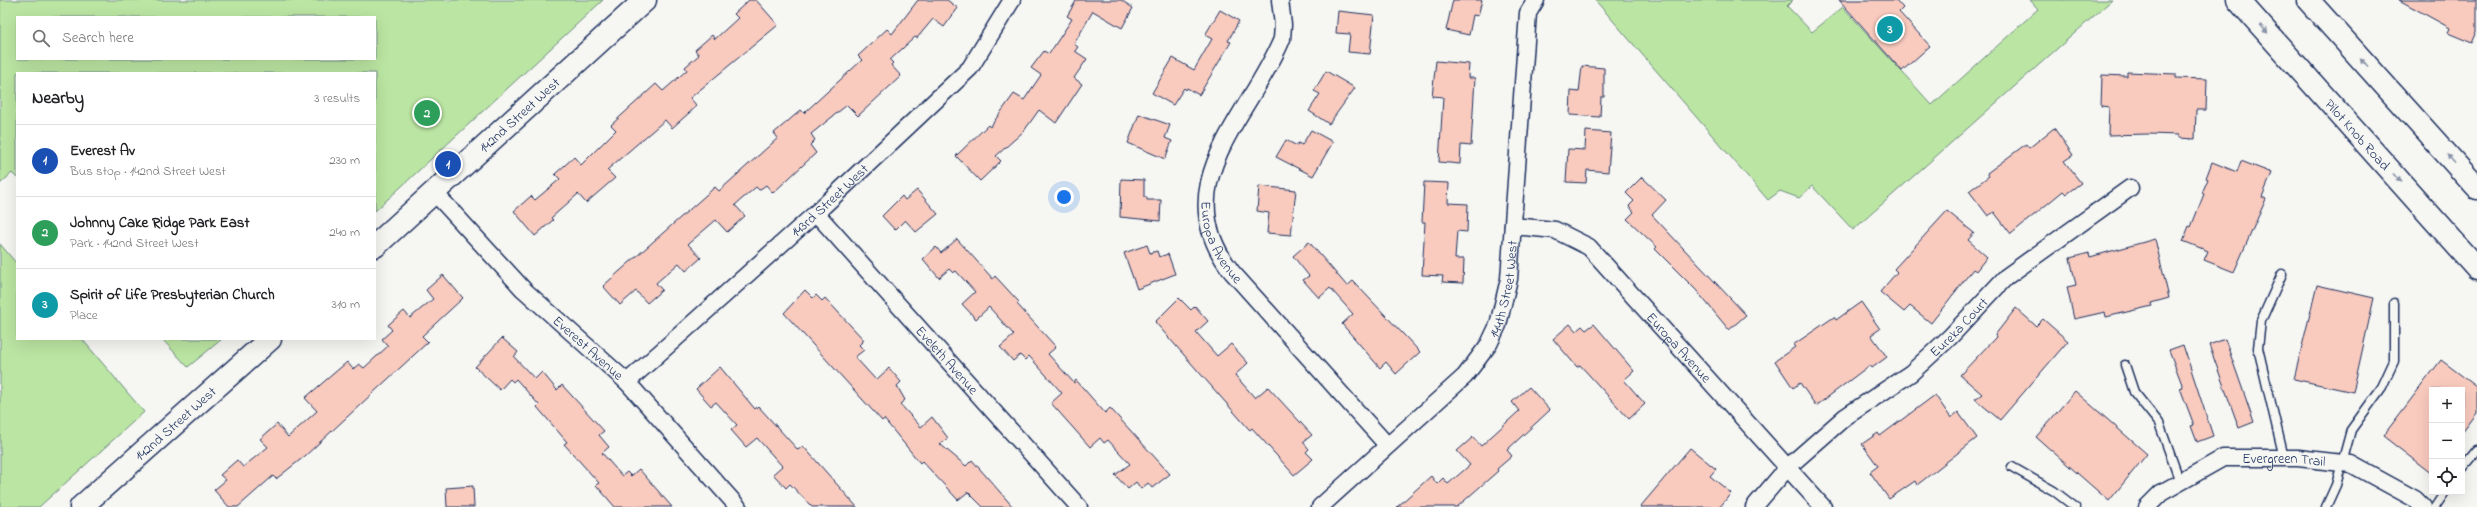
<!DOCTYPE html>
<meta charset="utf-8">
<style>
:root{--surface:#fff;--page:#f2f2f2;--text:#202124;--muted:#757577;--line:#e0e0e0;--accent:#1a73e8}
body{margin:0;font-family:"Indie Flower",sans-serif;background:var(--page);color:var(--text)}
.controls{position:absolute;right:12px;bottom:12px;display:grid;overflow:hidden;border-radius:0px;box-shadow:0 4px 16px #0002}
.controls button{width:36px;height:36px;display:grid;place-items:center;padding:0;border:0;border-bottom:1px solid var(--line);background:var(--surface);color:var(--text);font:20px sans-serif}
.you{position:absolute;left:1064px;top:197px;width:14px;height:14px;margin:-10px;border:3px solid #fff;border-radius:50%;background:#1a73e8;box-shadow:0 0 0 6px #1a73e833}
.badge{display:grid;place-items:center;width:26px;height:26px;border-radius:50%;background:var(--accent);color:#fff;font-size:13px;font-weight:700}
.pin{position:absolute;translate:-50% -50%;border:2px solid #fff;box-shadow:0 1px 4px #0006}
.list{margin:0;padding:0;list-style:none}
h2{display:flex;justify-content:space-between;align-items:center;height:52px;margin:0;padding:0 16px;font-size:17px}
h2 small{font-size:13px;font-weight:400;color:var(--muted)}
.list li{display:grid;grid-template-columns:26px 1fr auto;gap:12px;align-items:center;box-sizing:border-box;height:72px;padding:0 16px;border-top:1px solid var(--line)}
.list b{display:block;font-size:15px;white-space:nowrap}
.list p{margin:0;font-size:13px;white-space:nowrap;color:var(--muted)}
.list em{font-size:13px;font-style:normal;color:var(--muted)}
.icon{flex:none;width:22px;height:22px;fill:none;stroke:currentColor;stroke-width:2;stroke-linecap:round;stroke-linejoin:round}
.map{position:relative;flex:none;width:2477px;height:507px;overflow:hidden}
.search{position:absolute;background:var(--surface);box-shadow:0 4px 16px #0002;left:16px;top:16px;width:360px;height:44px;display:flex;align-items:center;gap:10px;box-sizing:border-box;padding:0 14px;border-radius:0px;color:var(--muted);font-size:15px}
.panel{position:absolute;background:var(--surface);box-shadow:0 4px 16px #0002;left:16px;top:72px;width:360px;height:268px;border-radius:0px}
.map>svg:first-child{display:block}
.green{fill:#bbe5a2;stroke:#6b8a80;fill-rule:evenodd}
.building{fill:#f9cabe;stroke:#1b2f5e}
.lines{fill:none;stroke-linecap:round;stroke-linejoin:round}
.lane-casing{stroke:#1b2f5e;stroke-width:11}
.street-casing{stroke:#1b2f5e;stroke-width:19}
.secondary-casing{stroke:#1b2f5e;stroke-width:25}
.lane{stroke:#f6f6f2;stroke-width:8}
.street{stroke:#f6f6f2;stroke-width:16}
.secondary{stroke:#f6f6f2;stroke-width:22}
.oneway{fill:#8892a8}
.labels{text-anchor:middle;stroke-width:4;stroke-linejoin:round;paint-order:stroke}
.street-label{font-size:14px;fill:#1b2f5e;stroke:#f6f6f2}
</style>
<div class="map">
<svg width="2477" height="507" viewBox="0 0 2477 507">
<rect width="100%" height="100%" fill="#f6f6f2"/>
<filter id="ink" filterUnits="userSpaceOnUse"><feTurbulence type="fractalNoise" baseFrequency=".025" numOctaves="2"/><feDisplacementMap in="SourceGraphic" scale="8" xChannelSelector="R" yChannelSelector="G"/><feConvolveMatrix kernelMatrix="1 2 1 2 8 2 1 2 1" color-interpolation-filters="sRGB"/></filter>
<g filter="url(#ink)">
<path class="green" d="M0,0H603L375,211V73H17V178L12,173L0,184ZM17,17H375V59H17Z
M1595,0H1793L1787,6L1812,32L1843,7L1932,105L2038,9L2030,0H2112L1853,230L1812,186L1799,198L1780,191L1768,200Z
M0,244L17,264V339H82L144,412L39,507H0Z
M162,339H222L188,367Z"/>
<path class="building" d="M749,0H756L778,25L690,98L697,106L672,128L665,120L607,170L615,178L586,203L578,194L551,218L553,220L535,236L514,211L531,196L535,200L560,179L555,174L574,157L581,165L616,130L611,125L656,84L663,91L687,70L685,67L699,55L695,50L712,35L715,39L738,18L734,14Z
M918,0H947L958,8L944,27L933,19L917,38L915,37L890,60L893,63L891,65L901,76L858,116L847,105L811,134L815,140L810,145L816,153L773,193L766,185L759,190L756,187L735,205L745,216L727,232L716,220L688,244L701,258L686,271L679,263L656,283L662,290L647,303L636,291L620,305L603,286L715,187L719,191L778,138L774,133L801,110L804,113L862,60L858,56L887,29L892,34Z
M1075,0H1121L1133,8L1122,28L1093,11L1074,44L1078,47L1075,51L1087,59L1074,78L1082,84L1056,123L1039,110L1024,131L996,156L1001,161L980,181L956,156L988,125L990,127L1014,94L1024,100L1041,75L1031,68L1044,51L1049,54L1072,19L1067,16L1076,1Z
M1453,0H1482L1478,16L1473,15L1469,35L1446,30Z
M1839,0H1896L1903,8L1899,12L1930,46L1902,71Z
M2399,0H2477V32L2472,43L2448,33L2450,28Z
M1220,10L1239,21L1228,41L1231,42L1199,95L1187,88L1186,90L1184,88L1173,105L1152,93L1173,58L1194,70L1212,39L1205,35Z
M1338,11L1374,15L1370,54L1348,52L1350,34L1336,33Z
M1436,61L1469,64L1468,78H1475L1471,146L1461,145L1460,164L1439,162L1443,97L1432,96Z
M1582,66L1604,68V97H1601L1600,117L1570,115L1571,91L1579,92Z
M1326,71L1355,88L1329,124L1309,111L1320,94L1314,91Z
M2127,72L2176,74V78L2207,79L2206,110H2196L2195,139L2178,138V135L2148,134L2108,135L2109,107L2101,106L2102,75L2127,76Z
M1139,114L1170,125L1165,138L1172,141L1165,159L1128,143Z
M2054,128L2073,155L2064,161L2081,183L2066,194L2063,191L2011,234L1994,212L1988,216L1969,191L1989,176L1987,173L2026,144L2029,148Z
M1311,130L1333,142L1313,176L1276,157L1286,140L1297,146L1298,143L1302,145Z
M1586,131L1611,133L1608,172L1587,170L1586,183L1566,182L1568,149L1585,150Z
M2241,161L2272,173L2262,197L2266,199L2234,272L2204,260L2208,251L2183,241L2189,226L2191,227L2204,194L2202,193L2208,179L2206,178L2212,162L2237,172Z
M1642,177L1666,200L1652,215L1746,315L1729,330L1696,290L1655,249L1657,247L1627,219L1634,212L1629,206L1634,201L1626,193Z
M1121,179L1144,180V197H1147V200H1161L1160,221L1120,217Z
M1424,182L1449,183L1448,203L1468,204L1467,232L1457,231L1455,259H1464L1463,283L1442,282L1443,276L1422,275L1425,222H1422Z
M1259,186L1296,190L1291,235L1267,233L1269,213L1257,211Z
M917,190L938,214L916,232L905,220L895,230L882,216L902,196L905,200Z
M1947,211L1974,233L1968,240L1987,257L1976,271L1973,269L1931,323L1910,306L1904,312L1880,292L1897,272L1894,269Z
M957,239L993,279L995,276L1019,302L1017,304L1056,347L1048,354L1074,383L1076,380L1105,413L1110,408L1170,474L1152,488L1148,483L1141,489L1136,482L1128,489L1115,475L1130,464L1108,440L1104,443L1100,438L1090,447L1051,403L1062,393L1029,356L1025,360L1020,355L1013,361L1000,347L1014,335L989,307L976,319L962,304L975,292L956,271L953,273L949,269L939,278L923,259L936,247L941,253Z
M2155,239L2169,298L2151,303L2152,306L2106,317L2105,312L2074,319L2067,287L2076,285L2070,258L2089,253L2090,257Z
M1309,242L1347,286L1353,281L1420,352L1396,374L1386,362L1380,368L1342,324L1353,314L1330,288L1319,298L1303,280L1309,276L1293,256Z
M1147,245L1150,253L1157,251L1159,257L1168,254L1175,274L1137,289L1124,253Z
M443,275L463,298L422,336L428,342L305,456L276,479L273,476L238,507H229L214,490L226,480L220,475L237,460L243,467L268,447L260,439L277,424L288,437L317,411L305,398L347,362L353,369L359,364L364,368L388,346L382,339L392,330L388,325L404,311L410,318L433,299L426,290Z
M2317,285L2374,298L2353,392L2294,379Z
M805,290L813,298L816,295L822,301L825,298L864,340L859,345L864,350L855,357L876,380L889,368L901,382L897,386L905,400L900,404L921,427L932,417L948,438L940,444L966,466L972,460L1013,507H983L968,492L958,500L922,461L920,463L884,419L882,421L784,313Z
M1179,298L1191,310L1195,306L1208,321L1196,332L1217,356L1231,344L1248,363L1235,375L1255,398L1268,387L1312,435L1303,442L1309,449L1306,452L1313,459L1294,475L1252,428L1250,430L1248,428L1155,322Z
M1861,302L1880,329L1871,335L1887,357L1872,368L1870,365L1816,406L1800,383L1793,388L1775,361L1795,347L1793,345L1834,317L1836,320Z
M2016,308L2036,326L2043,319L2068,341L2000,420L1975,399L1982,394L1960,375L1996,337L1995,335Z
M1570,324L1576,331L1582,326L1586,330L1594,324L1634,371L1624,380L1645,404L1629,419L1580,365L1577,367L1553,339Z
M502,338L518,352L514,357L535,379L542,372L557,390L562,385L604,431L599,435L609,447L602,453L622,476L627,472L631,476L639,469L672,507H615L596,485L599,483L564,444L567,442L537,407L539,405L516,379L513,382L510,379L500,390L475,367Z
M2225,339L2254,422L2239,428L2209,345Z
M2183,345L2213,436L2197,442L2191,426L2194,425L2180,388L2183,387L2169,350Z
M2441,360L2477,387V413L2462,433V390H2432V474L2383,436Z
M720,367L755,409L758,406L798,450L803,446L857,507H812L790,484L786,488L773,474L782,466L757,438L746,447L731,430L737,425L716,402L711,406L696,389Z
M1529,387L1550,410L1507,450L1512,456L1497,469L1498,471L1457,507H1397L1431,476L1437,484L1443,478L1448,484L1470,465L1457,451L1473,437L1481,446L1519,411L1512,402Z
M2075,391L2147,454L2109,501L2036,437Z
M1935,395L1951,418L1958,412L1977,438L1917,485L1915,481L1889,499L1870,472L1878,466L1862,444L1878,433L1880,436Z
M1690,448L1716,469L1710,476L1731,493L1720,507H1640Z
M473,486L474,507H447L446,488Z"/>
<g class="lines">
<defs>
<path id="lane" d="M2282,274L2261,321L2258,348L2284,458
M2125,365L2134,392L2159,423L2180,482
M2012,467L2054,491L2075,507
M2462,468L2477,450
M2326,507L2336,485L2351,430L2382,387L2394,361V303
M2435,507L2445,492"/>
<g id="street">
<path id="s1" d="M1280,0L1283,25L1282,39C1250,117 1164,185 1232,272L1387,445"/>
<path id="s2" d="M435,193L523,289L627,382L738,507"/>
<path id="s3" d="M816,213L1079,507"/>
<path id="s4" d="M1513,226L1555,230L1589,247L1823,507"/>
<path id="s5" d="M627,382L816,213L970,68L1012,0"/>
<path id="s6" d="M1320,507L1465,376L1489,344L1498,325L1509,279L1528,13L1536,0"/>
<path id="s7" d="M1754,507L1788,467L1845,417L1911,373L1950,337L2006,277L2130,188"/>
<path id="s8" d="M2147,507L2161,493L2223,458H2298L2351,464L2415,499L2423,507"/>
</g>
<g id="secondary">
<path id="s9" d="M2238,0L2477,268"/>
<path d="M2308,0L2477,188"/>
<path id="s10" d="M375,246L645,0"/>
<path id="s11" d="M81,507L270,339"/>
</g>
</defs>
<use href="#lane" class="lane-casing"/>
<use href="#street" class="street-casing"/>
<use href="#secondary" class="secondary-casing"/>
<use href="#lane" class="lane"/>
<use href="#street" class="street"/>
<use href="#secondary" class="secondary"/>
</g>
<defs><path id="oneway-solid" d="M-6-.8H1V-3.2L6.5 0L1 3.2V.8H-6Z"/></defs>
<g class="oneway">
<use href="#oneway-solid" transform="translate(2264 29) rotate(48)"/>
<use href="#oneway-solid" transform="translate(2364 62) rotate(-132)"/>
<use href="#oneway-solid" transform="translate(2451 159) rotate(-132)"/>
<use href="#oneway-solid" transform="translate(2397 178) rotate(48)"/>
</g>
</g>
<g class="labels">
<g class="street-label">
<text dy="5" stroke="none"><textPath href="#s10" startOffset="195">142nd Street West</textPath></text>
<text dy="5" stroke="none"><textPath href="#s9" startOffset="180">Pilot Knob Road</textPath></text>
<text dy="5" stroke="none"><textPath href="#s5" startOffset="272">143rd Street West</textPath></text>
<text dy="5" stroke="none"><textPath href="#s1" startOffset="264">Europa Avenue</textPath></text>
<text dy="5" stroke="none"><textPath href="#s6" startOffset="293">144th Street West</textPath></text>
<text dy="5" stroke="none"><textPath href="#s7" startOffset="274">Eureka Court</textPath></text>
<text dy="5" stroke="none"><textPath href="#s4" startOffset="215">Europa Avenue</textPath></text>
<text dy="5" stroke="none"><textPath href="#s2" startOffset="218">Everest Avenue</textPath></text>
<text dy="5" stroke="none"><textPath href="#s3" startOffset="197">Eveleth Avenue</textPath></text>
<text dy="5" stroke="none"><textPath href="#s11" startOffset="126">142nd Street West</textPath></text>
<text dy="5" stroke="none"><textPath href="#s8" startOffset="152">Evergreen Trail</textPath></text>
</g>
</g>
</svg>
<div class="controls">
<button>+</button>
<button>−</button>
<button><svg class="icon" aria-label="locate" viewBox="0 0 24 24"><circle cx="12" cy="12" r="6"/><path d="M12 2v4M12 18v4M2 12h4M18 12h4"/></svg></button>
</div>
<div class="you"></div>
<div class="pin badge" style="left:448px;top:164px;background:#1a4fb4">1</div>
<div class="pin badge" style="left:427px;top:113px;background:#2e9e5b">2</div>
<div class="pin badge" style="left:1890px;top:29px;background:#0f9aa8">3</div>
<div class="search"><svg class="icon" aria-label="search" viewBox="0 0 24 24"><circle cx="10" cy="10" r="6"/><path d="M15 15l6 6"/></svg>Search here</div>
<section class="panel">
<h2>Nearby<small>3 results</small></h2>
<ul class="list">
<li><span class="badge" style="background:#1a4fb4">1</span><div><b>Everest Av</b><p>Bus stop · 142nd Street West</p></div><em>230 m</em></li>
<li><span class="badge" style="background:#2e9e5b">2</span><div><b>Johnny Cake Ridge Park East</b><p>Park · 142nd Street West</p></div><em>240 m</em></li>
<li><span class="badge" style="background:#0f9aa8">3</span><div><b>Spirit of Life Presbyterian Church</b><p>Place</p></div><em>310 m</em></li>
</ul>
</section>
</div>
